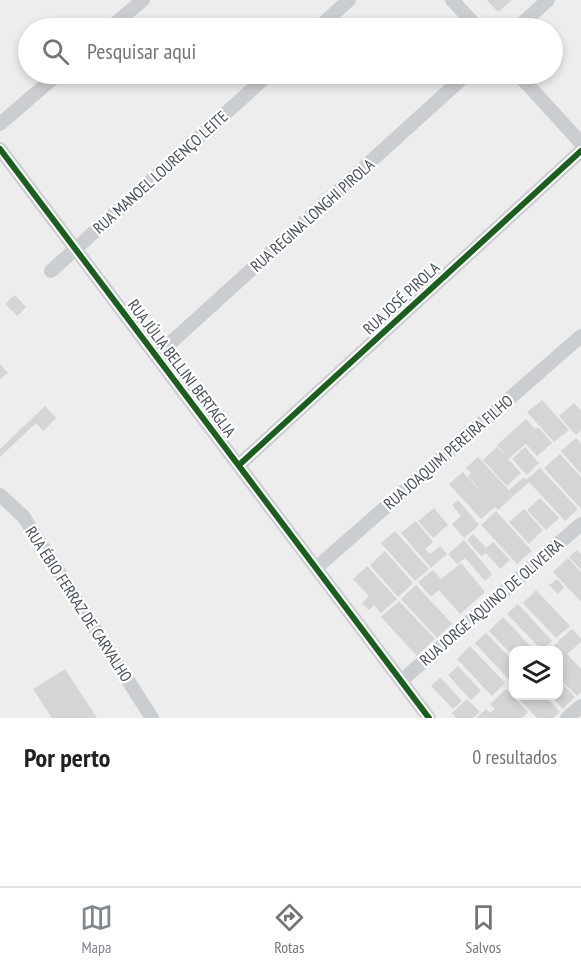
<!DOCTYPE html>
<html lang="pt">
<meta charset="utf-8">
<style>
:root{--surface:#fff;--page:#f2f2f2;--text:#202124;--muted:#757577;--line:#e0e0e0;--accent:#80868d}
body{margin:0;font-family:"PT Sans Narrow",sans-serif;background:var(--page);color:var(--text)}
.controls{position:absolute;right:18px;bottom:18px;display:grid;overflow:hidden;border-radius:12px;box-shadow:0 3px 9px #0003}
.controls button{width:54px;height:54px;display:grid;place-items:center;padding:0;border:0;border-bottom:2px solid var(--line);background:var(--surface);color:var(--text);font:30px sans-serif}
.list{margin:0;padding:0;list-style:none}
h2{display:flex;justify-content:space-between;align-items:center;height:78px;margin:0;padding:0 24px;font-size:26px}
h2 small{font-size:20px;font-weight:400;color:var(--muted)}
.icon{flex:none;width:33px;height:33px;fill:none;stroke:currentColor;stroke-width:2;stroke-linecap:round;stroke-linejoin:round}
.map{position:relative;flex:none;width:581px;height:718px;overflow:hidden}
.search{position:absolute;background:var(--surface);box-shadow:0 3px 9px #0003;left:18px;right:18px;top:18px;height:66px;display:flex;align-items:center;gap:15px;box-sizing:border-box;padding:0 21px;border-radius:33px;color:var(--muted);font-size:22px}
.sheet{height:168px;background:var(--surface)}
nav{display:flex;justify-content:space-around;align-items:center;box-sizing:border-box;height:84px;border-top:2px solid var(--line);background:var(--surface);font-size:16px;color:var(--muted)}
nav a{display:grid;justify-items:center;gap:3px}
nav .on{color:var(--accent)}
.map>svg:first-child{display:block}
.building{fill:#d5d5d7}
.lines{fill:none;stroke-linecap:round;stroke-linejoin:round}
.minor{stroke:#cbced1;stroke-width:14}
.cycleway-casing{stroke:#fff;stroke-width:10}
.cycleway{stroke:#1b5e20;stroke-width:6}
.labels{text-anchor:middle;stroke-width:4.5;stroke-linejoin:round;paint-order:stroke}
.street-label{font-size:16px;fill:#444e5a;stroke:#fff}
</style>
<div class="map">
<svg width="581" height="718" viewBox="0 0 581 718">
<rect width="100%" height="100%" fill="#eeeded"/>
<path class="building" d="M487,0H512L498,12Z
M15,295L26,307L17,316L5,304Z
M0,364L8,373L0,379Z
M542,400L569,430L554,442L527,412Z
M574,403L581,411V430L576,435L559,416Z
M45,406L56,418L43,431L36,423L0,457V449Z
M526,419L535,429L538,427L552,443L537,456L526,444L508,459L521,473L507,486L483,460L497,447L507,457L497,445Z
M576,438L581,443V474L561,451Z
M525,447L539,463L527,475L512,459Z
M560,454L581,477V509L544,468Z
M478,457L509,490L524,477L526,480L540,468L578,509L565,521L529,482L498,510L495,507L481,519L449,484L463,472L488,499L468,476L471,473L466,468Z
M540,498L559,518L546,530L527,510Z
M458,500L479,525L464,538L452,524L461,516L452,505Z
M434,508L448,525L433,538L418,521Z
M524,509L543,530L529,544L509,522Z
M496,511L532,551L517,564L481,525Z
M416,521L433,542L425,549L430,554L440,546L447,554L431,568L401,533Z
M395,531L429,569L415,581L381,543Z
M473,534L486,548L493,542L510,560L500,569L486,553L481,556L467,540Z
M464,540L492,574L485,581L465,558L457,564L448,554Z
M577,550L581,555V570L569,557Z
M385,551L413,583L398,597L370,565Z
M568,558L581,572V602L553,572Z
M461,563L485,592L460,614L439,590L431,597L418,582L433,570L441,579Z
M367,566L397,599L381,613L374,605L369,610L362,603L369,596L353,579Z
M557,579L564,587L558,594L549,585Z
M416,585L452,624L437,638L401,599Z
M536,590L570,626L556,638L523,603Z
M399,601L435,639L417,656L381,617Z
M518,604L552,641L542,650L507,614Z
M503,617L534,650H514V657L489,631Z
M572,629L581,639V642L567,654L581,669V692L577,696L558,677V650H549L557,643L566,652L557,642Z
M486,633L514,662V678L510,681L475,643Z
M470,646L505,683L492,696L457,659Z
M458,666L481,691L471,700L448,675Z
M65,669L97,718H52L33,689Z
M440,677L462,701L453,709L431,686Z
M558,679L575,697L563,709L551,696H558Z
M506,689L528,712L522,718H476L486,709L490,713L495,709L490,704Z
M516,696H545L560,712L553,718H537Z
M467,699L480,712L473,718H456L452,713Z"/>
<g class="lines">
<path class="minor" d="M452,0L478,28
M110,28L143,0
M318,28L349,0
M517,28L548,0
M518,74L581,143
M0,124L58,74
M0,149L429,718
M51,271L269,74
M156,356L467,74
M239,465L581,151
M0,495L23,516L152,718
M316,568L581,336
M401,681L581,524
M567,718L581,706"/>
<defs>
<path id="cycleway" d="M0,149L429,718
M239,465L581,151"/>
</defs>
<use href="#cycleway" class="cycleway-casing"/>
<use href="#cycleway" class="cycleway"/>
</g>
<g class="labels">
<g class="street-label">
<text transform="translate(160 172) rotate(-42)" y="6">RUA MANOEL LOURENÇO LEITE</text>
<text transform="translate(312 215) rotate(-42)" y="6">RUA REGINA LONGHI PIROLA</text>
<text transform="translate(401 298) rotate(-43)" y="6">RUA JOSÉ PIROLA</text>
<text transform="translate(182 368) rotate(53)" y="6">RUA JÚLIA BELLINI BERTAGLIA</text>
<text transform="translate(448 452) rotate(-41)" y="6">RUA JOAQUIM PEREIRA FILHO</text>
<text transform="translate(491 602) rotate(-41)" y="6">RUA JORGE AQUINO DE OLIVEIRA</text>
<text transform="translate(79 604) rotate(57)" y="6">RUA ÉBIO FERRAZ DE CARVALHO</text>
</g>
</g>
</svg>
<div class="controls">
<button><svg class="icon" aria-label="layers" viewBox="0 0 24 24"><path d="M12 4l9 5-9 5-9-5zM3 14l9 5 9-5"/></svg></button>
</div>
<div class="search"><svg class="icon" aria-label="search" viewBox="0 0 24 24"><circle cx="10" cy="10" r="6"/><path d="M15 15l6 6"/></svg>Pesquisar aqui</div>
</div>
<section class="sheet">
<h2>Por perto<small>0 resultados</small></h2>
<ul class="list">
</ul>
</section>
<nav>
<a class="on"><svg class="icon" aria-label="map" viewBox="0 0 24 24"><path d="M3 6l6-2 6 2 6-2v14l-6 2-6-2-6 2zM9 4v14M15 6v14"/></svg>Mapa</a>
<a><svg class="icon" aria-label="directions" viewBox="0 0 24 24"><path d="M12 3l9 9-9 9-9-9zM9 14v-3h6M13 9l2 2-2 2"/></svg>Rotas</a>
<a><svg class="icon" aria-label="saved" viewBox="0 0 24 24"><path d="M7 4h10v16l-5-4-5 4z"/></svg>Salvos</a>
</nav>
